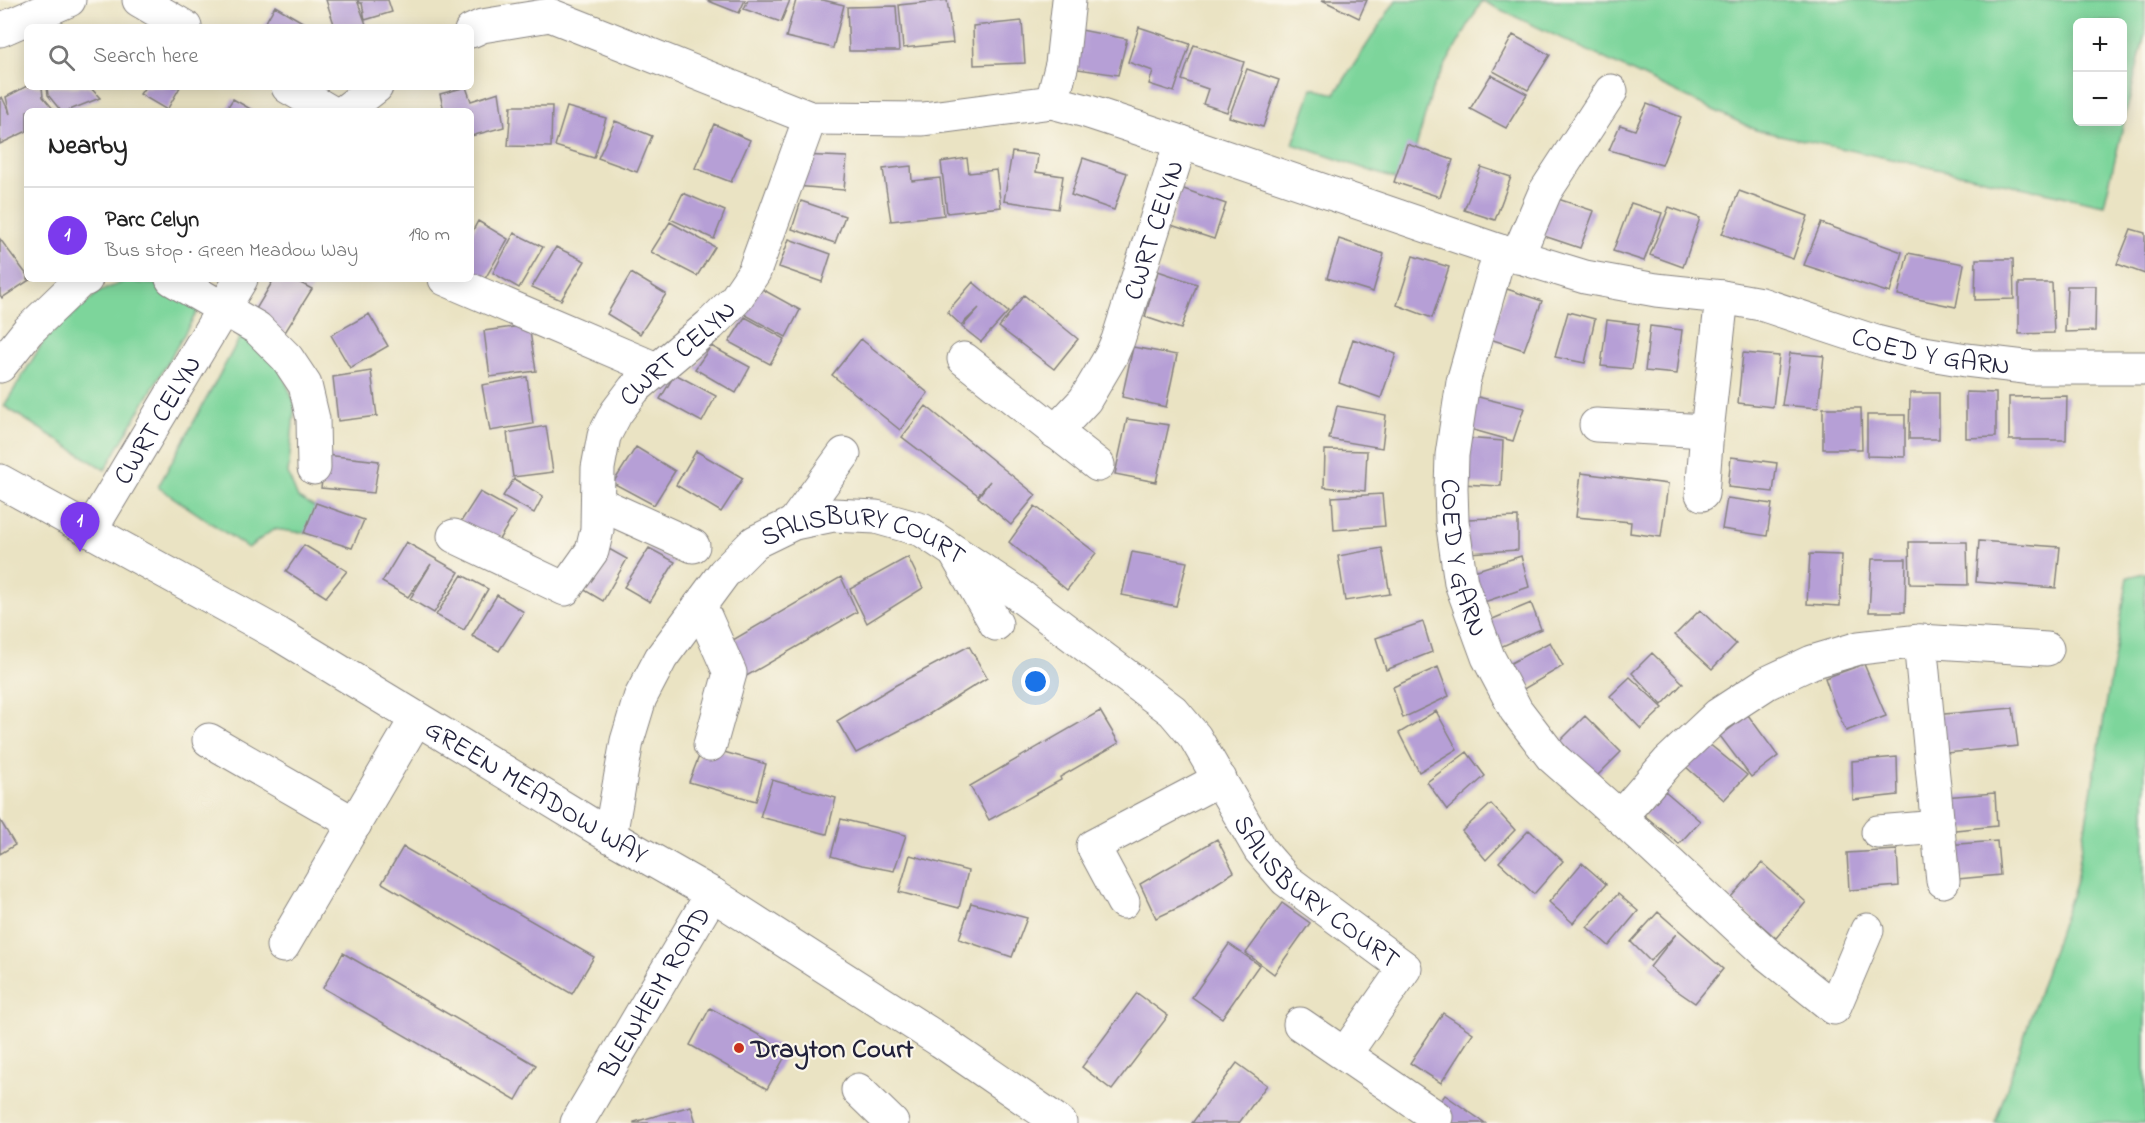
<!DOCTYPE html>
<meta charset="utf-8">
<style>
:root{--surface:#fff;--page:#f2f2f2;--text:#222;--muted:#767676;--line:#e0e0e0;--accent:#7c3aed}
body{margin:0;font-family:"Indie Flower",sans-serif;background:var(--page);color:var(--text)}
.controls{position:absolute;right:18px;top:18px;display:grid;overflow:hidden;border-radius:9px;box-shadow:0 3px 15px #0003}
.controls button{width:54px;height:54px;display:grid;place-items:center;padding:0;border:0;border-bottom:2px solid var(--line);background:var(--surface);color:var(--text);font:30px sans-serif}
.you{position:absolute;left:1036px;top:682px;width:21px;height:21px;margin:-15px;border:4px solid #fff;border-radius:50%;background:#1a73e8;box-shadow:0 0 0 9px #1a73e833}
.badge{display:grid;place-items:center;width:39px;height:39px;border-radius:50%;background:var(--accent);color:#fff;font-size:20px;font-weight:700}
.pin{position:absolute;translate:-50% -50px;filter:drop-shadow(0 2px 3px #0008)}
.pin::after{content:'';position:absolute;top:32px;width:21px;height:18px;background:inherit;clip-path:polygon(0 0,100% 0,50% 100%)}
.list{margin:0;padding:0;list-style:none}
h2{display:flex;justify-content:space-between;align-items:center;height:78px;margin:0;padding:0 24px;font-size:26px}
h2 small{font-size:20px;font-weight:400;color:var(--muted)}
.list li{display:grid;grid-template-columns:39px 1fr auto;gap:18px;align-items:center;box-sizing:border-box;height:96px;padding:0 24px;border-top:2px solid var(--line)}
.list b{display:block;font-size:22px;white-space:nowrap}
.list p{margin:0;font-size:20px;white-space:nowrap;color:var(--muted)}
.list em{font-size:20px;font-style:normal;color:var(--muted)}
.icon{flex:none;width:33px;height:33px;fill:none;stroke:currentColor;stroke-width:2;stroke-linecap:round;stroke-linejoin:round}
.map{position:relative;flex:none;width:2145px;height:1123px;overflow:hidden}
.search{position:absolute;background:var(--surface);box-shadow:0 3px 15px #0003;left:24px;top:24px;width:450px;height:66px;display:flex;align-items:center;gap:15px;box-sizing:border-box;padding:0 21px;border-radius:9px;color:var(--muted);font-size:22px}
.panel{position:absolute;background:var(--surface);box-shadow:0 3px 15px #0003;left:24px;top:108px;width:450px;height:174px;border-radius:9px}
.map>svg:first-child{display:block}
.green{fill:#7dd59b;stroke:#507c6b;stroke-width:1.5;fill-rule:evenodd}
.building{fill:#b69fd6}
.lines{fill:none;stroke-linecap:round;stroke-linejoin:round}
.minor-casing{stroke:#86827f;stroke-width:35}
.minor{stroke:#fff;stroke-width:33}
.poi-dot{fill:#c8321e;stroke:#fbf7ec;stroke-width:2}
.labels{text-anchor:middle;stroke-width:4.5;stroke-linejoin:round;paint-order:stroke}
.street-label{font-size:27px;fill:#22223b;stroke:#fbf7ec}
.poi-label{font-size:27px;font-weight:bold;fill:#22223b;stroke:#fbf7ec;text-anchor:start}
</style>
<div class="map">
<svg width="2145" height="1123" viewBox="0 0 2145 1123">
<rect width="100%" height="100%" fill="#fbf7ec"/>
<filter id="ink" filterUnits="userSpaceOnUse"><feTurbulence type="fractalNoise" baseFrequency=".0167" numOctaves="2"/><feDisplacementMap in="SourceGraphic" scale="12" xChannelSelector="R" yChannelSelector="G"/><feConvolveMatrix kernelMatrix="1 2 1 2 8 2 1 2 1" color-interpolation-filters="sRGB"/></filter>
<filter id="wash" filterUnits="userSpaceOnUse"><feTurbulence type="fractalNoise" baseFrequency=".008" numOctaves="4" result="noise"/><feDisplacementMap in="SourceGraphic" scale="24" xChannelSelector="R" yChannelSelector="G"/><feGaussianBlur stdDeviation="1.35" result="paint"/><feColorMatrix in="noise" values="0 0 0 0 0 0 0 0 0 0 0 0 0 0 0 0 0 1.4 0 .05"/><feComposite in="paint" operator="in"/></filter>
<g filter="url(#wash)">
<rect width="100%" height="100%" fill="#eae3c3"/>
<path class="green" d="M1396,0H2145V34L2104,205L1756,130L1482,1L1433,87L1406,183L1293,144L1312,88L1335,94ZM2078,22H2122V122H2078Z
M125,281L161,285L200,307L105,470L4,406L45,339L99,292Z
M243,332L277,361L295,404L288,474L298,498L347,525V539L274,529L248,548L158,487Z
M2145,573V1123H1995L2076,881L2128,577Z"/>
<g id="blocks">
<path class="building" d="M326,0H357L367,27H335Z
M358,0H388L392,12L365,20L362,3H359Z
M706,0H745L739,13Z
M748,0H790L781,22L744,9Z
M796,0H823L844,5L833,48L786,37Z
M947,0L953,43L903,48L899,5Z
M1322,0H1367L1359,18Z
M275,6L311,27H263Z
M896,6L899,51H849L847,7Z
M1022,21L1025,63L974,65L973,26Z
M1139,27L1190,44L1174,92L1149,84L1153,71L1128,62Z
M1081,30L1127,39L1118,75L1071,68Z
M1513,35L1550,55L1528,90L1493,71Z
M1194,45L1244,62L1227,112L1203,104L1208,89L1182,80Z
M1247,69L1279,80L1263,127L1229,117Z
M1491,75L1527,94L1506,128L1470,109Z
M27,86L42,87L43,97L55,111H27V131L0,144V98L2,97L10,114L6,97Z
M47,87H90L100,98L67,111H61L48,95Z
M145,87H180L167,110L140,94Z
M466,87L471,101L499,92L504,127L471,136V111H444L440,94Z
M233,99L254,111H225Z
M1647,104L1681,117L1662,165L1609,150L1620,125L1635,130Z
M511,106H552L551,147L508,146Z
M567,107L606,118L594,158L555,146Z
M615,121L652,136L637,172L598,158Z
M714,124L750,140L731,182L695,168Z
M1407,144L1453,160L1440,197L1394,182Z
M1012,152L1038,155L1036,172L1063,176L1058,209L1004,201Z
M799,155L847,157L844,190L795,186Z
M967,158L969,173L996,170L1001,207L947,213L941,162Z
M1083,158L1127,173L1114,210L1071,195Z
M911,166L912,181L940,178L944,215L891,221L883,169Z
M1481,167L1511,177L1495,220L1464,210Z
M1181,188L1226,204L1214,239L1171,225Z
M1739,191L1808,216L1793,259L1722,234Z
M683,193L725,211L714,239L670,219Z
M1549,196L1594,211L1580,248L1535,233Z
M801,201L845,216L835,243L792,229Z
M1631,203L1662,213L1644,261L1613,251Z
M1669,207L1700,218L1683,267L1650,255Z
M478,221L508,239L482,284L471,278V234Z
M670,222L715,247L697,276L651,252Z
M1821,223L1902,252L1890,293L1804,265Z
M2131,229L2145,233V274L2117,264Z
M514,233L543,247L519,288L493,273Z
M0,239L27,275V279H31L2,298L0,295Z
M789,239L831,254L822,282L779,267Z
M1339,239L1384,254L1373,292L1327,278Z
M556,247L585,261L561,300L532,287Z
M1908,253L1964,264L1956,307L1898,295Z
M1413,256L1449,267L1432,318L1397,305Z
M1976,259H2013L2014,299L1975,300Z
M1158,271L1197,284L1181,329L1145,317Z
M631,273L666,294L640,334L607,314Z
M274,279H293L312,289L284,334L253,314Z
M973,282L1008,312L981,342L962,327L979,308L961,325L947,312Z
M2019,283H2052L2054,333L2019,334Z
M2067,286H2096L2095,331L2065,332Z
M760,288L800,310L786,337L744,314Z
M1507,289L1542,301L1524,350L1490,339Z
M1024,295L1078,339L1054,369L999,327Z
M1568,312L1595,319L1585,363L1555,357Z
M369,314L388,346L350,368L331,335Z
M745,317L785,339L770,364L729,342Z
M1607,320L1639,324L1632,369L1601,366Z
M529,325L536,371L490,377L484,331Z
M1650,326L1682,330L1677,374L1645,371Z
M861,339L928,393L900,430L832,375Z
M1353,339L1396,354L1381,398L1339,383Z
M711,346L750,367L736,393L695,369Z
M1133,347L1177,355L1166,407L1122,397Z
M1743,353L1779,356L1773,407L1738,403Z
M1790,353L1824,356L1818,408L1782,405Z
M371,371L377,416L338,421L333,377Z
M675,374L716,396L702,422L660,399Z
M527,377L533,424L490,431L482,385Z
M1966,392L1996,393V437L1966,438Z
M1910,393H1939V439H1909Z
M1474,396L1524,408L1513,441L1463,427Z
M2067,396L2066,440H2009V397Z
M926,406L1036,495L1011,525L978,497L990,481L978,495L902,437Z
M1337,406L1386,415L1382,448L1329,439Z
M1823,408H1861L1862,449H1823Z
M1867,415H1905V457L1867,456Z
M1127,419L1169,425L1156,482L1115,474Z
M546,426L553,472L513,477L507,433Z
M1465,438L1503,441L1501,486L1461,484Z
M636,447L675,471L654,505L613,483Z
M1325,450L1367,451L1365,491L1324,487Z
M696,451L743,478L721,512L676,485Z
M326,455L379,461L374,493L321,488Z
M1731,457L1777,463L1773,492L1728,487Z
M1581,473L1668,484L1661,537L1630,533L1631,522L1576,517Z
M514,479L543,496L534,513L503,496Z
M480,492L516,512L495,546L458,526Z
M1382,494L1385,526L1334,530L1332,497Z
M1727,498L1772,504L1767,536L1722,529Z
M316,503L364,520L352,548L304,533Z
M1035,506L1096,553L1067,590L1009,542Z
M1518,517V550L1467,553V519Z
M1979,541L2060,547L2056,588L1976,582Z
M406,542L459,572L434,613L410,599L431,564L408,597L382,582Z
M1909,542H1967L1968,585L1910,584Z
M600,544L627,559L603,601L576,585Z
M304,545L347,571L326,597L286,571Z
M649,548L675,562L650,602L624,587Z
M1382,548L1390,594L1345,601L1338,556Z
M1132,552L1187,562L1176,606L1122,595Z
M1810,554L1842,555L1840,606L1807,604Z
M1521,556L1529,587L1478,604L1471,572Z
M908,557L923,588L867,623L850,589Z
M1872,559H1906L1905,612H1869Z
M462,575L488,589L464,630L436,615Z
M841,577L857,612L743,678L726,644Z
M497,595L524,612L499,651L472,636Z
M1531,603L1541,629L1498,648L1488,621Z
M1700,610L1736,644L1712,669L1675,635Z
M1423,622L1432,652L1386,670L1376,638Z
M1550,642L1563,666L1522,690L1509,664Z
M969,646L987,678L918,721L856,753L837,721L896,685Z
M1652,653L1683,683L1662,705L1632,673Z
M1864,664L1886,716L1846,731L1835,707L1825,678Z
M1438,667L1449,696L1403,718L1393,687Z
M1630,677L1663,708L1641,729L1610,696Z
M2013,708L2018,746L1936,754L1933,715Z
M1100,711L1119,743L1060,777L1061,780L989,820L970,786Z
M1436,711L1457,749L1419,772L1399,733Z
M1748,715L1778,756L1751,777L1720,736Z
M1585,716L1621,752L1596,777L1560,741Z
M1708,743L1747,775L1724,800L1686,767Z
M703,746L766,764L756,801L689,782Z
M1467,752L1485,776L1447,810L1427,782Z
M1897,757L1898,795L1853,800L1852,761Z
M772,780L836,798L827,834L760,817Z
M1665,791L1700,821L1679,844L1644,815Z
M1995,793L1997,826L1945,831L1943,797Z
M1491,804L1515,830L1486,860L1462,831Z
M841,819L906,835L894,871L862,865L831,856Z
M0,820L15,845L0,854Z
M1529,830L1563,861L1534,894L1499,862Z
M1217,839L1234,872L1182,906L1156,918L1140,884Z
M1997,841L2000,875L1947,880L1946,845Z
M403,847L594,957L572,994L382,883Z
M1897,850L1899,886L1849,890L1847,853Z
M910,855L968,871L959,908L899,892Z
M1582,863L1606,884L1573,923L1549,902Z
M1762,863L1806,902L1776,938L1730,898Z
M1618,894L1638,911L1609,946L1587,927Z
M971,903L1027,918L1012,957L959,939Z
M1282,903L1310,923L1274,974L1246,953Z
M1658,912L1723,969L1695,1003L1673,988L1650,967L1676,934L1650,961L1631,942Z
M1229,944L1259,965L1222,1018L1192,997Z
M343,953L536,1065L516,1100L323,988Z
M1137,993L1168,1016L1112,1090L1082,1067Z
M710,1008L788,1051L767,1089L690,1045Z
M1443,1013L1473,1033L1441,1083L1410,1063Z
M1237,1063L1267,1085L1239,1123H1192Z
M1445,1095L1485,1123H1425Z
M691,1106L696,1123H634V1122Z"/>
</g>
</g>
<g filter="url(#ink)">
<use href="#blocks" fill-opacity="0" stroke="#86827f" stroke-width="1.5"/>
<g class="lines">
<defs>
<g id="minor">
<path d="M139,0L185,27"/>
<path d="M0,30L69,0"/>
<path id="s1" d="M471,31L482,26L550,15L810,118L923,119L1052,102L1086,111L1181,142L1500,251L1585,277L1656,290L1722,297L1761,304L1876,342L1912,351L1966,360L2033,368H2145"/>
<path d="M288,87L329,111"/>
<path d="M1052,102L1062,64L1069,0"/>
<path d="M345,111L376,87"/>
<path id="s2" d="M1500,251L1463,382L1452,455L1451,488L1452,521L1461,583L1488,657L1516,710L1552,757L1620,817L1767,954L1834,1008L1867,930"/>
<path d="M1517,257L1545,192L1611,91"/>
<path d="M172,279L257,328L287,358L305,385L313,419L314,468"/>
<path d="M445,279L656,369"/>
<path d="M964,359L1098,465"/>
<path d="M0,366L28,331L80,281L86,279"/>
<path d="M1596,425L1707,431"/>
<path id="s3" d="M1055,432L1085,400L1111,356L1118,340L1181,142"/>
<path id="s4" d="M0,481L280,635L610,836L712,894L941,1041L1060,1123"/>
<path d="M1702,494L1707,431L1722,297"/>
<path d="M598,503L693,546"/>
<path d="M794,523L844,454"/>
<path id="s5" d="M90,531L241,279"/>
<path id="s6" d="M454,536L565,589L592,551L597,530L598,468L604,436L616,413L634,389L710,325L735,300L754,272L810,118"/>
<path d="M957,556L996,624"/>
<path d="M700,605L730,673L710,745"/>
<path d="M1920,641L1943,881"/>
<path d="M209,740L355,824"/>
<path d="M1620,817L1668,762L1718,715L1767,683L1812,662L1859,648L1920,641L2047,649"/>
<path d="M1878,832L1938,827"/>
<path id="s7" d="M610,836L627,741L640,698L661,658L724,573L755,542L794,523L833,515L876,517L922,530L1015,592L1173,711L1195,737L1260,850L1286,880L1405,968L1345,1054"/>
<path d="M1123,902L1093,846L1220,779"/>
<path d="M283,946L416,719"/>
<path d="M1300,1024L1436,1117"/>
<path d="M858,1090L892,1123"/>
<path id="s8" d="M577,1123L712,894"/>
</g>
</defs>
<use href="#minor" class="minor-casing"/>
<use href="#minor" class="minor"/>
</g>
</g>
<circle class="poi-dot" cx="739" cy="1048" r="6"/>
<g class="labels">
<g class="street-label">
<text dy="9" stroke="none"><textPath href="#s3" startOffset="228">CWRT CELYN</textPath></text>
<text dy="9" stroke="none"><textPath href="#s1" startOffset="1520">COED Y GARN</textPath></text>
<text dy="9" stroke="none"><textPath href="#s6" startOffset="398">CWRT CELYN</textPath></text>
<text dy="9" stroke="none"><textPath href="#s5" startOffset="130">CWRT CELYN</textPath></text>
<text dy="9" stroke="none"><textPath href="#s7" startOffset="452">SALISBURY COURT</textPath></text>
<text dy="9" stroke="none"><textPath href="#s2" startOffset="314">COED Y GARN</textPath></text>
<text dy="9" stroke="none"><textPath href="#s4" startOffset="620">GREEN MEADOW WAY</textPath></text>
<text dy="9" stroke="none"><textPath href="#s7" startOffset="1054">SALISBURY COURT</textPath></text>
<text dy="9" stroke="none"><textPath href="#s8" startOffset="152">BLENHEIM ROAD</textPath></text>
</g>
<g class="poi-label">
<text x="751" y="1057">Drayton Court</text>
</g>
</g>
</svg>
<div class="controls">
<button>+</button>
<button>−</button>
</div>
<div class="you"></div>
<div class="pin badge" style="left:80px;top:552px">1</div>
<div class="search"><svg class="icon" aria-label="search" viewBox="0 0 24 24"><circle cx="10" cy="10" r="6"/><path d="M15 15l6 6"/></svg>Search here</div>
<section class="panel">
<h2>Nearby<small></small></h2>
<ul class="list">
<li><span class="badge">1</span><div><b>Parc Celyn</b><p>Bus stop · Green Meadow Way</p></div><em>190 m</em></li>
</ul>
</section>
</div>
